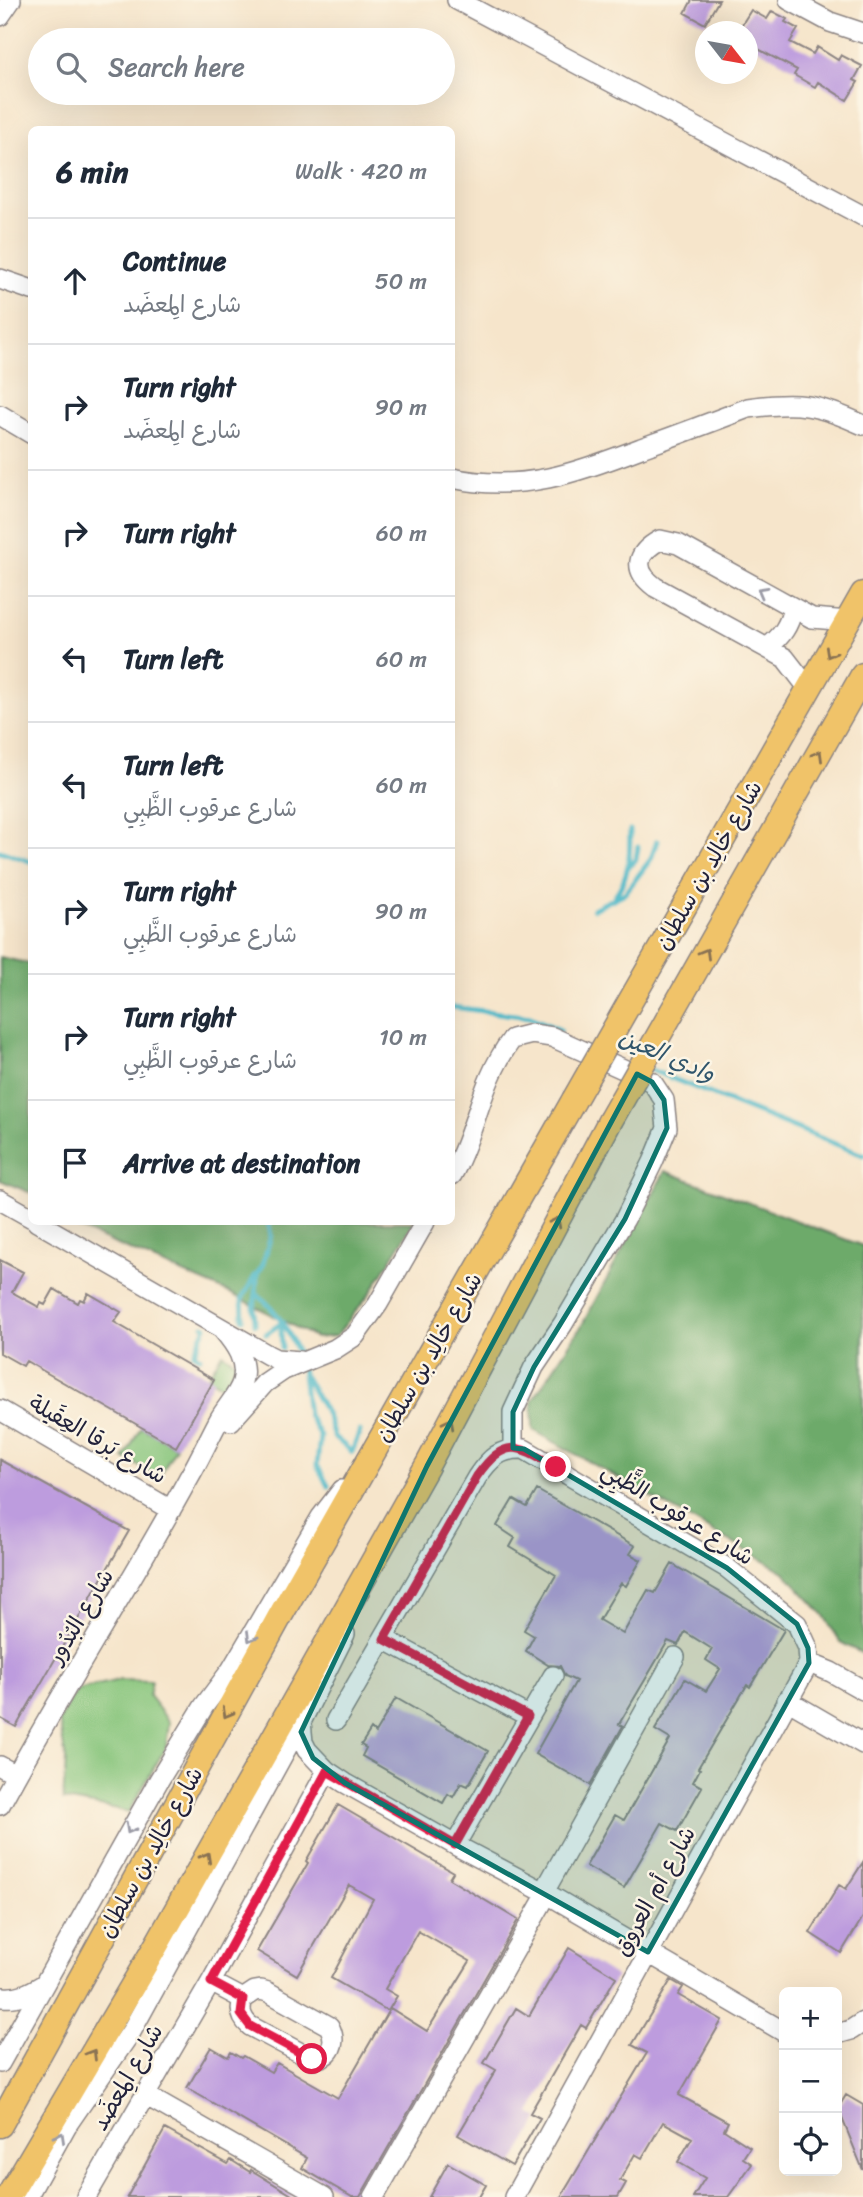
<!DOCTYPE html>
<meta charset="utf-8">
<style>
:root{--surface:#fff;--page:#f6f6f7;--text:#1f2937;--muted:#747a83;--line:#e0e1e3}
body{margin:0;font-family:Sriracha,"Playpen Sans Arabic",sans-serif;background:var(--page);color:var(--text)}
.controls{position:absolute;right:21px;bottom:21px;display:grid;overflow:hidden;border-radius:10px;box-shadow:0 7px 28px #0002}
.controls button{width:63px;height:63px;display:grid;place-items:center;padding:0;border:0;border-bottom:2px solid var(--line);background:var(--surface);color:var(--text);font:35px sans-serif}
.compass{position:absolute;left:695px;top:21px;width:63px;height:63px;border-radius:50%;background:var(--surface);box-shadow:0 7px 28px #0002;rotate:121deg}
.stop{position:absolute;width:21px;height:21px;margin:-16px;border:5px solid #e11d48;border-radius:50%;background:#fff}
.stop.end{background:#e11d48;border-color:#fff;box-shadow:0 2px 7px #0008}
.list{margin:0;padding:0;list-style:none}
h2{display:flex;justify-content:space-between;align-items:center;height:91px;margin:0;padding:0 28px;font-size:30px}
h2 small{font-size:23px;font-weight:400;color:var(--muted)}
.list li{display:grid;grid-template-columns:46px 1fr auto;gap:21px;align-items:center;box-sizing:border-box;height:126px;padding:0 28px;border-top:2px solid var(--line)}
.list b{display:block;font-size:26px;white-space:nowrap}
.list p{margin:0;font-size:23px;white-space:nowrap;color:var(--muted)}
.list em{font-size:23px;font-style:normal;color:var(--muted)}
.icon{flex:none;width:38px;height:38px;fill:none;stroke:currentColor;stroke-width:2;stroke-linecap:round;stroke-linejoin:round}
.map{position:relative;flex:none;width:863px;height:2197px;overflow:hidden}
.search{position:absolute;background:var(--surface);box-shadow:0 7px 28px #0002;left:28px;top:28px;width:427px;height:77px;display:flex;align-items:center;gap:18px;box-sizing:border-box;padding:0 24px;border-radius:38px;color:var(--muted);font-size:26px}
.panel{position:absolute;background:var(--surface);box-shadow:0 7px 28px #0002;left:28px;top:126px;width:427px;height:1099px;border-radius:10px}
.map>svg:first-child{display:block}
.green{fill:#87c57b;stroke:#54745b;stroke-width:2}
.forest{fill:#6daa6b;stroke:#486653;stroke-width:2}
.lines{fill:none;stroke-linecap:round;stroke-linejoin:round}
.stream{stroke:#4cb8c8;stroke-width:5}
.building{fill:#bd9cde}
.minor-casing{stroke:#8c8483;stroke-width:22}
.major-casing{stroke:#8c8483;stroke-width:27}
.minor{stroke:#fff;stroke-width:19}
.major{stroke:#f0c369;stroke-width:24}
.major-bridge-casing{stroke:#8c8483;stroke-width:27;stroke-linecap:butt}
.major-bridge{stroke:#f0c369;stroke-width:24}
.oneway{stroke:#9c9ca7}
.oneway2{stroke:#897252}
.route{stroke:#e11d48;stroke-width:9}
.marked{fill:#0f766e;fill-opacity:0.2;stroke:#0f766e;stroke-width:5;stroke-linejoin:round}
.labels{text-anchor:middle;stroke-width:5;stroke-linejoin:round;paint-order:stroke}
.street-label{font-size:23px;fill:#22223b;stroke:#fcf5e5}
.water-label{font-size:24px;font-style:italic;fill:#31566c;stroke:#fcf5e5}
</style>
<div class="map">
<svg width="863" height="2197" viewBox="0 0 863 2197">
<rect width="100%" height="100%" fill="#fcf5e5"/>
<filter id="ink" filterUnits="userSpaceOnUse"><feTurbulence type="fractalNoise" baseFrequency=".0143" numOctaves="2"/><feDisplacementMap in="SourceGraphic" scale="14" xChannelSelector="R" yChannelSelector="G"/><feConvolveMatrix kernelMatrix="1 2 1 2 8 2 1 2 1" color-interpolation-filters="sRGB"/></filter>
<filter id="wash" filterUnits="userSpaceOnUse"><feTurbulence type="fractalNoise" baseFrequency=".00686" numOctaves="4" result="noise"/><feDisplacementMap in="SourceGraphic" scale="28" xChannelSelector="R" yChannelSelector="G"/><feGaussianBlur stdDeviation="1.57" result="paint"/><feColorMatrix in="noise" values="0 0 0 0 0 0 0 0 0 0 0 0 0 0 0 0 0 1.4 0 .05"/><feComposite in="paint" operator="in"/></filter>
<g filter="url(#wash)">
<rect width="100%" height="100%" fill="#f6e5cb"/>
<path class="green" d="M222,1353L238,1363L224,1387L208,1377Z
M141,1427L176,1447L159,1477L124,1458Z
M119,1680L152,1681L149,1696L169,1722L166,1747L128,1813L118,1809L63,1800L66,1759L59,1720L76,1690Z"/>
<path class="forest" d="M0,957L31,964V1193L0,1180Z
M665,1171L863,1246V1654L840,1642L823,1614L784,1572L533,1430L532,1401L582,1325Z
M64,1222H414L371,1292L336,1336L316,1338L230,1293Z"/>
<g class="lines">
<path class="stream" d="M0,851L32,862
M630,866L636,859L638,847
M614,897C630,876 630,855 630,830
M593,909L625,893L651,859L657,841
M452,1007L530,1017L560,1030
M646,1068L863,1155
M268,1222L271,1235L262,1267L257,1274L256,1293C278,1312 289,1330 299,1357
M243,1319L242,1299L255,1276
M255,1324L254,1308L256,1293
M266,1334L283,1322
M282,1349L281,1331L283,1322
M200,1357L194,1353L206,1327L204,1326
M302,1366L308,1415L320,1436L317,1465L328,1486
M305,1377L327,1415L334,1437L352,1452L360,1431"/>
</g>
<g id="blocks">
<path class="building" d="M692,0H719L705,24L685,13Z
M751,10L767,19L772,11L787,19L785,22L798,29L790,42L813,54L817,47L838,60L841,55L862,66L854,80L858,82L847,100L818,82L815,87L794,75L797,70L747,43V32H737Z
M0,1260L23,1272L12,1292L39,1307L41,1303L45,1305L54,1289L78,1303L80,1299L84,1301L88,1293L121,1312L114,1322L214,1380L176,1447L26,1361L23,1366L0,1353Z
M0,1460L129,1531L16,1727L0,1718Z
M537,1490L635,1546L630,1554L641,1560L626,1586L621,1583L599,1620L623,1634L648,1590L655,1593L672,1564L784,1630L750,1687L747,1685L698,1768L700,1769L693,1782L702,1787L677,1831L662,1823L624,1888L586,1866L615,1815L624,1820L670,1739L655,1730L685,1679L706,1691L720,1669L706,1660L712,1649L685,1632L678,1645L668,1641L619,1724L623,1726L590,1785L535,1754L576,1681L565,1676L560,1666L548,1665L526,1651L534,1636L524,1630L556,1575L510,1547L515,1538L497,1526L513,1499L527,1507Z
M396,1698L488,1751L468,1786L461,1783L453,1797L448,1794L443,1803L362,1756L366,1748L361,1745L371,1729L375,1733Z
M338,1805L453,1872L449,1879L518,1920L360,2197H352L302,2168L307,2158L187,2088L211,2047L228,2057L231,2052L241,2058L243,2056L271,2072L277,2063L338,2098L390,2008L427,2031L470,1961L418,1931L385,1989L397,1996L388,2011L331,1978L373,1899L349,1885L297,1975L257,1951L308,1863L306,1861Z
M863,1862V1917L841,1953L810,1933L839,1885L846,1889Z
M569,1948L616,1977L586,2028L581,2025L530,2113L540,2118L512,2166L458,2135L496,2070L484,2063L516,2008L529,2016Z
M671,1980L683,1987L678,1995L722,2020L679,2095L728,2122L724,2130L750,2147L743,2158L752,2164L728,2197H693L705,2178L678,2162L692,2138L663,2122L642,2158L635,2154L620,2180L626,2183L618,2197H561L647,2053L632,2045Z
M846,2095L863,2105V2170L838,2108Z
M165,2129L228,2164L231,2160L250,2172L251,2170L295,2197H127Z
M448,2163L486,2185L479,2197H429Z"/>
</g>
</g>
<g filter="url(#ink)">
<use href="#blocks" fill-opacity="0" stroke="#8c8483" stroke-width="2"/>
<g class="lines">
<defs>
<path id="minor" d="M457,0L863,216
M789,0L830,22L863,33
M0,16L11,0
M0,279L32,290
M0,415L32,434
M452,478C521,493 577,473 641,448C677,435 712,422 748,408C798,401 818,404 863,425
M767,648C782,636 789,626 793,608
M809,689L785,658L655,587C632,570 636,553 660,540L678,544L812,618L848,621
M452,1175C477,1130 480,1082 512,1039L532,1034L552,1037L652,1082L664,1100L667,1128L653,1162L625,1219L563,1324L534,1367L513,1412V1448
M0,1200L32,1218
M37,1222L268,1355L276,1359L300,1361
M0,1410L171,1510
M231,1421L265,1383L284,1370L335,1349L355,1336L378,1304L425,1222
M384,1639L528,1716
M787,1700L863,1744
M336,1720L477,1477C490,1458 500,1448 524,1449L727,1568L797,1624L808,1648L809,1663
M301,1722L303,1742L307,1750L327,1771L345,1783L455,1845L544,1892L784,2032
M0,1766L16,1775
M0,1805C59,1694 128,1589 188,1479C200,1459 209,1438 220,1418C227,1406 238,1395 242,1382C248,1362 235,1344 223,1330
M455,1845L553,1676
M544,1892L675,1657
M211,1982L243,1999
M261,1990L268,1992L329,2026C338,2043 331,2057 312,2059L250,2026C241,2018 239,2010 243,1999L255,1991Z
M3,1997C18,1999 31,1992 44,1984
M837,2034L851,2030L863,2022
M0,2063L159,1780L204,1706L231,1670L321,1517L342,1490
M145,2095L324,2197
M27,2197L67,2125L131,2032L301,1722L345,1634
M86,2197L211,1982L327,1771
M374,2197L547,1894
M514,2197L809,1663L831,1672L863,1690"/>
<path id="major" d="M635,993L863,594
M672,1012L863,675
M0,2125L280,1616L574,1100
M8,2197L156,1946L427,1466L610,1121"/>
</defs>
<use href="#minor" class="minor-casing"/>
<use href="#major" class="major-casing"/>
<use href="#minor" class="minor"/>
<use href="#major" class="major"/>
<defs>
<path id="major-bridge" d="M574,1100L635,993
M610,1121L672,1012"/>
</defs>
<use href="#major-bridge" class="major-bridge-casing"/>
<use href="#major-bridge" class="major-bridge"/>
</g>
<defs><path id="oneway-chevron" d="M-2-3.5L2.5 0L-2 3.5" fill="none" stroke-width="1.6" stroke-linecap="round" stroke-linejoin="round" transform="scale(1.75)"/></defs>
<g class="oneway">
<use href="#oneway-chevron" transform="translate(762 591) rotate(-151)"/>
<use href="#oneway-chevron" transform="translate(251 1637) rotate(120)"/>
<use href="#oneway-chevron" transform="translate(130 1829) rotate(119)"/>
<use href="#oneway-chevron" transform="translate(60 2137) rotate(-61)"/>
</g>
<g class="oneway2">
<use href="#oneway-chevron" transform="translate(830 653) rotate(119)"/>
<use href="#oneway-chevron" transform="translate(818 755) rotate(-60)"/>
<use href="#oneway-chevron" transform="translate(705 953) rotate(-60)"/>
<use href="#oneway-chevron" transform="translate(556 1222) rotate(-62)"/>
<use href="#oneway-chevron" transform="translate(449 1423) rotate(-62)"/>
<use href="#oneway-chevron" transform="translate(227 1713) rotate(119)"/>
<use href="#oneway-chevron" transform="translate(206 1857) rotate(-61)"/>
<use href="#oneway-chevron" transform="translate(92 2054) rotate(-59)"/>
</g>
</g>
<g class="lines" filter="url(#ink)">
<path class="route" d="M312,2059L250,2026L241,2014L243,1999L211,1982L327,1771L455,1845L528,1716L384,1639L477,1476C506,1436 518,1445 556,1467"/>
</g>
<path class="marked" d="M637,1074L652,1082L664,1100L667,1128L625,1219L534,1367L513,1412V1448L524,1449L727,1568L797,1624L808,1648L809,1663L648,1952L345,1783L313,1758L301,1732L427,1466Z"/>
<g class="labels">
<g class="street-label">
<text transform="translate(708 865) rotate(-60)" y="8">شارع خالِد بن سلطان</text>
<text transform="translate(428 1357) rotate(-60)" y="8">شارع خالِد بن سلطان</text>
<text transform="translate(98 1439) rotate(30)" y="8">شارع بَرقا العِقَيلة</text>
<text transform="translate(678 1513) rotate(32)" y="8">شارع عرقوب الظَّبِي</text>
<text transform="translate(80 1616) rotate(-59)" y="8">شارع البُدُور</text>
<text transform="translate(150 1852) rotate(-61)" y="8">شارع خالِد بن سلطان</text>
<text transform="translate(654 1891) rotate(-61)" y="8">شارع أم العروق</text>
<text transform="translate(127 2077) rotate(-60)" y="8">شارع المِعضَد</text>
</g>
<g class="water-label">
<text transform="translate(667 1055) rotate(23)" y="8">وادي العين</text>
</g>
</g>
</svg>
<div class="controls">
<button>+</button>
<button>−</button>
<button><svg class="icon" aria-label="locate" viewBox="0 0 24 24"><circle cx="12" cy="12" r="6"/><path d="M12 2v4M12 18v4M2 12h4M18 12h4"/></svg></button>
</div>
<svg class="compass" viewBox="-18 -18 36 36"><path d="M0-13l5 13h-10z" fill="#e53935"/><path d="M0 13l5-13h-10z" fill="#747a83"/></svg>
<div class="stop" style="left:312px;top:2059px"></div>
<div class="stop end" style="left:556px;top:1467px"></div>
<div class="search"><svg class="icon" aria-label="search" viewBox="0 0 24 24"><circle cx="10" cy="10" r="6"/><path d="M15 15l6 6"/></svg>Search here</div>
<section class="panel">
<h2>6 min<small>Walk · 420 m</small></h2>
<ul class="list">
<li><svg class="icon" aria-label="ahead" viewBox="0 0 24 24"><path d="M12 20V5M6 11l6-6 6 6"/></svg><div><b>Continue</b><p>شارع المِعضَد</p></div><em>50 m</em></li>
<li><svg class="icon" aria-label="right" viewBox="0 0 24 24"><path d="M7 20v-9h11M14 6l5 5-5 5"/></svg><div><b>Turn right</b><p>شارع المِعضَد</p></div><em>90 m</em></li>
<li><svg class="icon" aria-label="right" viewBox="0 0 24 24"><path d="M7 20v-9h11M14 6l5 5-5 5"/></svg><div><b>Turn right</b></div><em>60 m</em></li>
<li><svg class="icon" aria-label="left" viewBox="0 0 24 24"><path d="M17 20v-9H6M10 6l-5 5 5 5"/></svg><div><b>Turn left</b></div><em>60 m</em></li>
<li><svg class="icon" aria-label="left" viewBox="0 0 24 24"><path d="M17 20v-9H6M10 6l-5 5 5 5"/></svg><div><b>Turn left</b><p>شارع عرقوب الظَّبِي</p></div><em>60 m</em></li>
<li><svg class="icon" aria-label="right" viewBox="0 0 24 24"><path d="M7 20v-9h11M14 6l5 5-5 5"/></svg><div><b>Turn right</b><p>شارع عرقوب الظَّبِي</p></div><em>90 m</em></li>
<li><svg class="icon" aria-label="right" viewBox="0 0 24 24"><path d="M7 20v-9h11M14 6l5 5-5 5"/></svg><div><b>Turn right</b><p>شارع عرقوب الظَّبِي</p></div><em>10 m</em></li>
<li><svg class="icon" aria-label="arrive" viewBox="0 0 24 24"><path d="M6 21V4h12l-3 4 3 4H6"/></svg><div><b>Arrive at destination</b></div></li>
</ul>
</section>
</div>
